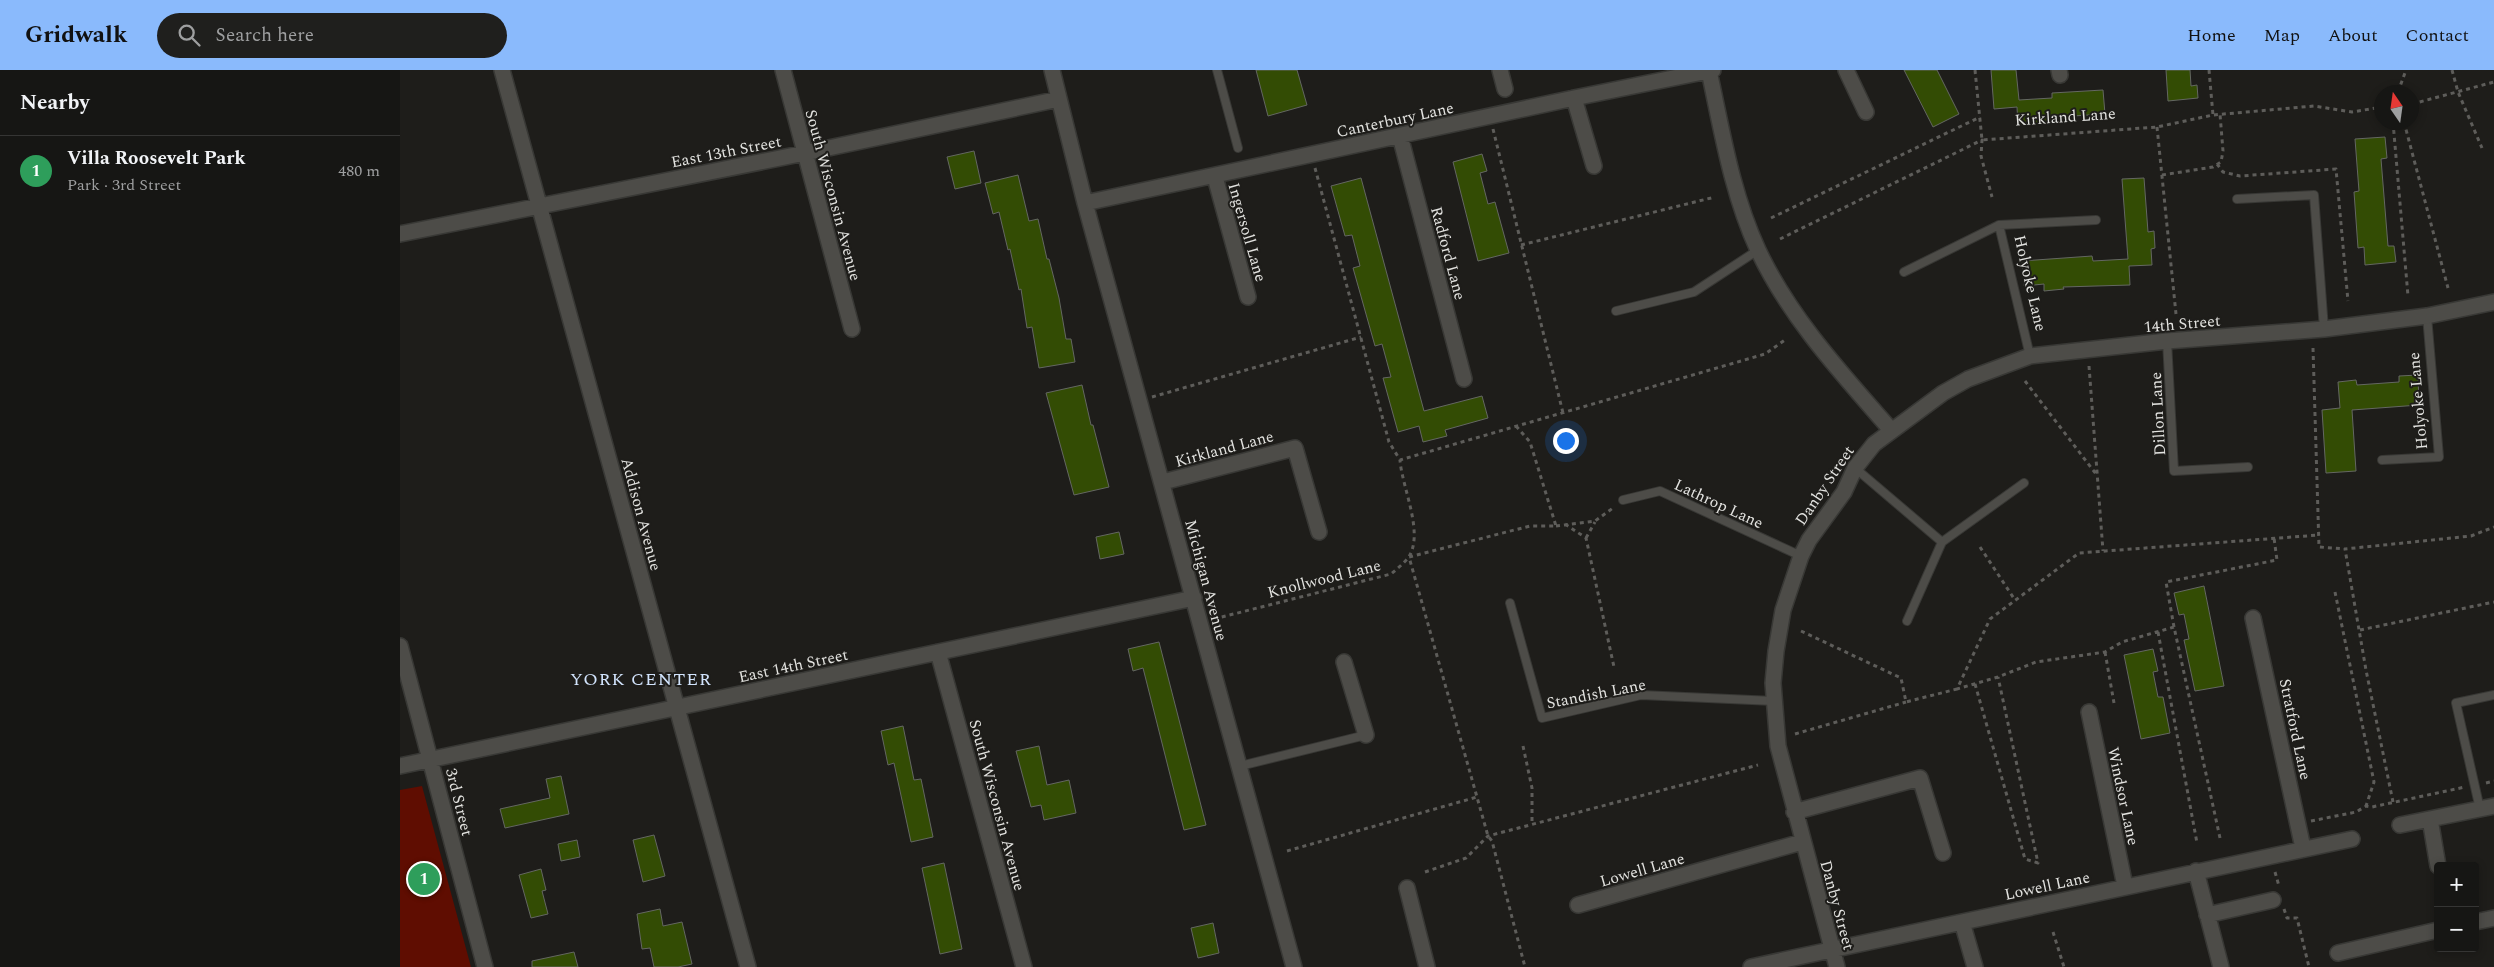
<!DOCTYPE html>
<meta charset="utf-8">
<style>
:root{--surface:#161614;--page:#1f1f1d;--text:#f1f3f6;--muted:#9e9fa0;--line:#353534;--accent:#8abafc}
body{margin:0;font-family:Spectral,serif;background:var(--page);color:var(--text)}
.controls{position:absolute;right:15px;bottom:15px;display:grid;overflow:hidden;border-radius:5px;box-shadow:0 2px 8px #0003}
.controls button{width:45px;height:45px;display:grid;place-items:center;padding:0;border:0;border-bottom:1px solid var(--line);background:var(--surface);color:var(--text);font:25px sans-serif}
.compass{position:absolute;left:1974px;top:15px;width:45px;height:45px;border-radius:50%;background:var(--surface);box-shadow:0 2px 8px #0003;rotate:347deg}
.you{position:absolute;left:1165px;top:370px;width:18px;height:18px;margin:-12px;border:4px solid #fff;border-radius:50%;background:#1a73e8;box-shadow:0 0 0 8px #1a73e833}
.badge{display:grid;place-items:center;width:32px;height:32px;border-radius:50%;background:var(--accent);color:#fff;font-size:16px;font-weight:700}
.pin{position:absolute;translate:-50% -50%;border:2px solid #fff;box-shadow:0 1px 5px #0006}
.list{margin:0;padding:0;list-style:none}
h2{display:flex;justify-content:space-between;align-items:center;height:65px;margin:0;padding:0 20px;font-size:21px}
h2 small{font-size:16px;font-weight:400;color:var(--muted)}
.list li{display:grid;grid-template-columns:32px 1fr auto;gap:15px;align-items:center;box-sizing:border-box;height:70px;padding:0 20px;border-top:1px solid var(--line)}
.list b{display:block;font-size:19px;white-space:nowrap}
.list p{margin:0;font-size:16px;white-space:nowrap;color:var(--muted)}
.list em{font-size:16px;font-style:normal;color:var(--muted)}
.icon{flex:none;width:28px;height:28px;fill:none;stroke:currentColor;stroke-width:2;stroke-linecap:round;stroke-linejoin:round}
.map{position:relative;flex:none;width:2094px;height:897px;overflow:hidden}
header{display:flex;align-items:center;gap:30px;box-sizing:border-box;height:70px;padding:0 25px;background:var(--accent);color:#111}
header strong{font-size:24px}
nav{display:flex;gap:28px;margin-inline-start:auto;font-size:18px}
.search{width:350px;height:45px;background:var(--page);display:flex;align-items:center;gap:12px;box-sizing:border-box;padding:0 18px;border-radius:28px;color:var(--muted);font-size:19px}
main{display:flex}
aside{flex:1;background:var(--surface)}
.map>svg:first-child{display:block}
.green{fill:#5f0d01}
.building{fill:#334c04;stroke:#646762}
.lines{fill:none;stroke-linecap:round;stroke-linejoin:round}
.lane-casing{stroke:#383835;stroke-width:10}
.street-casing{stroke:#383835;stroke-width:18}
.path{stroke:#5e5d5a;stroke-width:3;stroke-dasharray:4 4;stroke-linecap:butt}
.lane{stroke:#4d4c48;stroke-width:8}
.street{stroke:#4d4c48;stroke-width:15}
.labels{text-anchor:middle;stroke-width:4;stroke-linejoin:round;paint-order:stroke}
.street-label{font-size:16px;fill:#e3e3e0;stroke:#1e1d1a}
.neighbourhood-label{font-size:18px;letter-spacing:1px;fill:#d2e4fd;stroke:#1e1d1a}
</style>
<header>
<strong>Gridwalk</strong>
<div class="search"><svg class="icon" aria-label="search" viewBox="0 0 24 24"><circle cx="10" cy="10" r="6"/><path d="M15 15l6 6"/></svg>Search here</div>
<nav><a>Home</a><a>Map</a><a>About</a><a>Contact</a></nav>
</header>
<main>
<aside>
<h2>Nearby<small></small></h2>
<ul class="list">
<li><span class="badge" style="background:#2e9e5b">1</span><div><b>Villa Roosevelt Park</b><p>Park · 3rd Street</p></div><em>480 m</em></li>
</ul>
</aside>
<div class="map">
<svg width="2094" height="897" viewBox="0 0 2094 897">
<rect width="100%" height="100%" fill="#1e1d1a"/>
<path class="green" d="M22,716L71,897H0V720Z"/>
<path class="building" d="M856,0H897L907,35L868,46Z
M1504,0H1537L1559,44L1533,57Z
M1591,0H1616L1619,30L1652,28V23L1703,20L1705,44L1673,46L1674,52L1618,55L1617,37L1594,39Z
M1766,0H1790L1791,16L1797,15L1798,28L1768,31Z
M1985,67L1987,88L1981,89L1988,176H1994L1996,192L1965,195L1964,177L1958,178L1954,122L1959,121L1955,69Z
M574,81L581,113L555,119L547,87Z
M1082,84L1087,101L1080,103L1088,134L1095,132L1109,183L1078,191L1053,92Z
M618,105L629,151L638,149L647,189H649L659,228L666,269H671L675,292L639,298L632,257L627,258L621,219L619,220L610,179L608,180L599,142L593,144L585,113Z
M961,108L1024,341L1082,326L1088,348L1045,360L1047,366L1023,372L1019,356L998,362L983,308L991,307L982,274L975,276L953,198L960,196L952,165L945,166L931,116Z
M1744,108L1748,162L1754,161L1755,178L1751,179L1752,195L1729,196L1730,215L1663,217L1664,219L1644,221V214L1624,216L1622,191L1692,186L1693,191L1728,189L1722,109Z
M2018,305L2019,335L1952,340L1956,401L1926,403L1922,340L1940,338L1938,312L1956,310L1957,315L1999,312V306Z
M682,315L691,355H693L709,417L674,425L646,323Z
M719,462L724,484L700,489L696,467Z
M1804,516L1824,616L1795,621L1784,570L1789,569L1784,544L1779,545L1774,523Z
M759,572L806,755L784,760L743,598L733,601L728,579Z
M1753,579L1758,601L1753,602L1758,627H1763L1770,663L1741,669L1724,585Z
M503,656L514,710L521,709L533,767L511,772L494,693L488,695L481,661Z
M639,676L647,715L669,710L676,743L644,750L641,735L631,737L616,681Z
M161,706L169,744L105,758L100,739L150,728L146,709Z
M254,765L265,806L243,812L233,770Z
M177,770L180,787L161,791L158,774Z
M544,793L562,879L540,884L522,798Z
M141,799L146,820L142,821L148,844L131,848L119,805Z
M260,839L263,856L282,852L292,894L278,897H254L250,878L242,879L237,844Z
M813,853L819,883L798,888L791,858Z
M174,882L178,897H132V891Z"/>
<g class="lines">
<defs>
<path id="lane" d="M817,0L838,78
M1837,129L1914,125L1924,259
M1599,155L1630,286
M1504,202L1599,155L1696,150
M1216,241L1294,222L1358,180
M1767,271L1774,401L1848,397
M1982,390L2039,387L2027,246
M1455,398L1542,472
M1223,430L1260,421L1401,486
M1110,533L1142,648L1241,625L1374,631
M1507,551L1542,472L1624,413
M840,696L966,665
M2080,739L2056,633L2094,625"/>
<path id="street" d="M102,0L348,897
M383,0L452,259
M652,0L685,133L894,897
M1100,0L1105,19
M1446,0L1466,42
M1659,0L1660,5
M1309,1C1322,61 1332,124 1358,180C1390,248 1442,304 1491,360
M1174,28L1194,96
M1000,66L1064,309
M815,107L848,227
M685,133L1174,28L1313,0
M0,164L405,83L659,29
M763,412L895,378L919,462
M1853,548L1903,778
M0,576L85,897
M538,582L624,897
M944,592L966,665
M1689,642L1725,816
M0,696L794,528
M1394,742L1520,708L1543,783
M2030,749L2038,796
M2000,755L2094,736
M1796,801L1821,897
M1007,818L1027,897
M1178,835L1402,772
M1807,845L1873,830
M1562,852L1575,897
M2075,852L2094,848
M1938,883L2038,860
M1351,897L1952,769
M1437,897L1378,676L1373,613L1376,581L1383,540L1401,486L1409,470L1444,422L1455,398L1474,374L1543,323L1568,309L1630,286L1767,271L1924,259L2027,246L2094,232"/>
</defs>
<use href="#lane" class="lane-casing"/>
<use href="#street" class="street-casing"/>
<path class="path" d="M1575,0L1582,70L1757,57L1813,45L1914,36L1952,42L1982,37
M1809,0L1813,45
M2052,0L2058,22L2082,78
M1998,22L2006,0
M2012,34L2094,12
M1993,52L2008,226
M2004,52L2048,218
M1757,57L1776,244
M1093,59L1163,343
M1817,94L1823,102L1840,106L1936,99L1948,231
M915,98L989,372L1000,390L1365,284L1385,270
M1762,105L1813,97L1821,92L1823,81L1820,44
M1371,148L1580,47
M1380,169L1582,70L1581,86L1592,127
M1121,175L1315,127
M1913,278L1919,477L1945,479
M1689,296L1703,481
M1625,311L1696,404
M752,327L961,267
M1116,356L1130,372L1156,456H1130L1009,487L1088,766L1092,771L1125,897
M1165,454L1186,468L1214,597
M1156,456L1195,451L1213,438
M1186,468L1195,452
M1580,477L1615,530
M1935,522L1974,712L1966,736
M814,549L991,504C997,499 1003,494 1008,488C1025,464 1002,418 1000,390
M1774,557L1766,512L1877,490L1874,468
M1960,560L2094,532
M1401,561L1501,608L1506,632L1557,619
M1758,562L1797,773
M1705,582L1714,633
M1575,614L1625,789L1638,793L1598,607
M1395,664L1506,632
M1123,676L1132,718V754
M2086,713L2094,711
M1993,732L1966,600L1945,479L2071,466L2094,457
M1911,751L1956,742L1966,736L1972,737L2065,717
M1820,768L1774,557L1722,572L1705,582L1636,592L1598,607L1557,619L1590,549L1679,483L1919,465
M887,781L1077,727
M1025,802L1066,788L1088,766L1358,695
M1875,802L1879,816
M1884,839L1887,848H1897L1909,897
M1653,862L1664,897"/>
<use href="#lane" class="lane"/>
<use href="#street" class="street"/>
</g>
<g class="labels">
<g class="street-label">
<text transform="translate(1665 46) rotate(-4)" y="6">Kirkland Lane</text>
<text transform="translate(995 49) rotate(-12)" y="6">Canterbury Lane</text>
<text transform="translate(326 81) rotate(-11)" y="6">East 13th Street</text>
<text transform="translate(434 125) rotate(75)" y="6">South Wisconsin Avenue</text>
<text transform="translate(848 162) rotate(74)" y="6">Ingersoll Lane</text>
<text transform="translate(1049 183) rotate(75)" y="6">Radford Lane</text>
<text transform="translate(1631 213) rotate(77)" y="6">Holyoke Lane</text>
<text transform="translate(1782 253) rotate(-5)" y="6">14th Street</text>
<text transform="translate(2017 331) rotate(-95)" y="6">Holyoke Lane</text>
<text transform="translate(1757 344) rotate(-93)" y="6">Dillon Lane</text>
<text transform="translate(824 378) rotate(-15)" y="6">Kirkland Lane</text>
<text transform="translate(1424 415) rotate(-56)" y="6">Danby Street</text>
<text transform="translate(1319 433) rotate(25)" y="6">Lathrop Lane</text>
<text transform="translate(242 444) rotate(75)" y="6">Addison Avenue</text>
<text transform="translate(924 508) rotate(-14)" y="6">Knollwood Lane</text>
<text transform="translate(807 510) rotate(75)" y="6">Michigan Avenue</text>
<text transform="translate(393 595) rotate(-12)" y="6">East 14th Street</text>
<text transform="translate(1196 623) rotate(-11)" y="6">Standish Lane</text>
<text transform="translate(1896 659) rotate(78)" y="6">Stratford Lane</text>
<text transform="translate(1724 726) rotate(78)" y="6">Windsor Lane</text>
<text transform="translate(60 732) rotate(76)" y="6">3rd Street</text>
<text transform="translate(598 735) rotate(75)" y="6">South Wisconsin Avenue</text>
<text transform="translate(1242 799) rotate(-16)" y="6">Lowell Lane</text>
<text transform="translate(1647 815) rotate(-12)" y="6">Lowell Lane</text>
<text transform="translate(1438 835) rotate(75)" y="6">Danby Street</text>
</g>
<g class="neighbourhood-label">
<text x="241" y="615">YORK CENTER</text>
</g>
</g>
</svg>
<div class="controls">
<button>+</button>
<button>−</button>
</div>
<svg class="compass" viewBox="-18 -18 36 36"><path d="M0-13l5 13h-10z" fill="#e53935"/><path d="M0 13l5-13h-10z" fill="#9e9fa0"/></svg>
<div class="you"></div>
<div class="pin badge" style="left:24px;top:809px;background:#2e9e5b">1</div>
</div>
</main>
